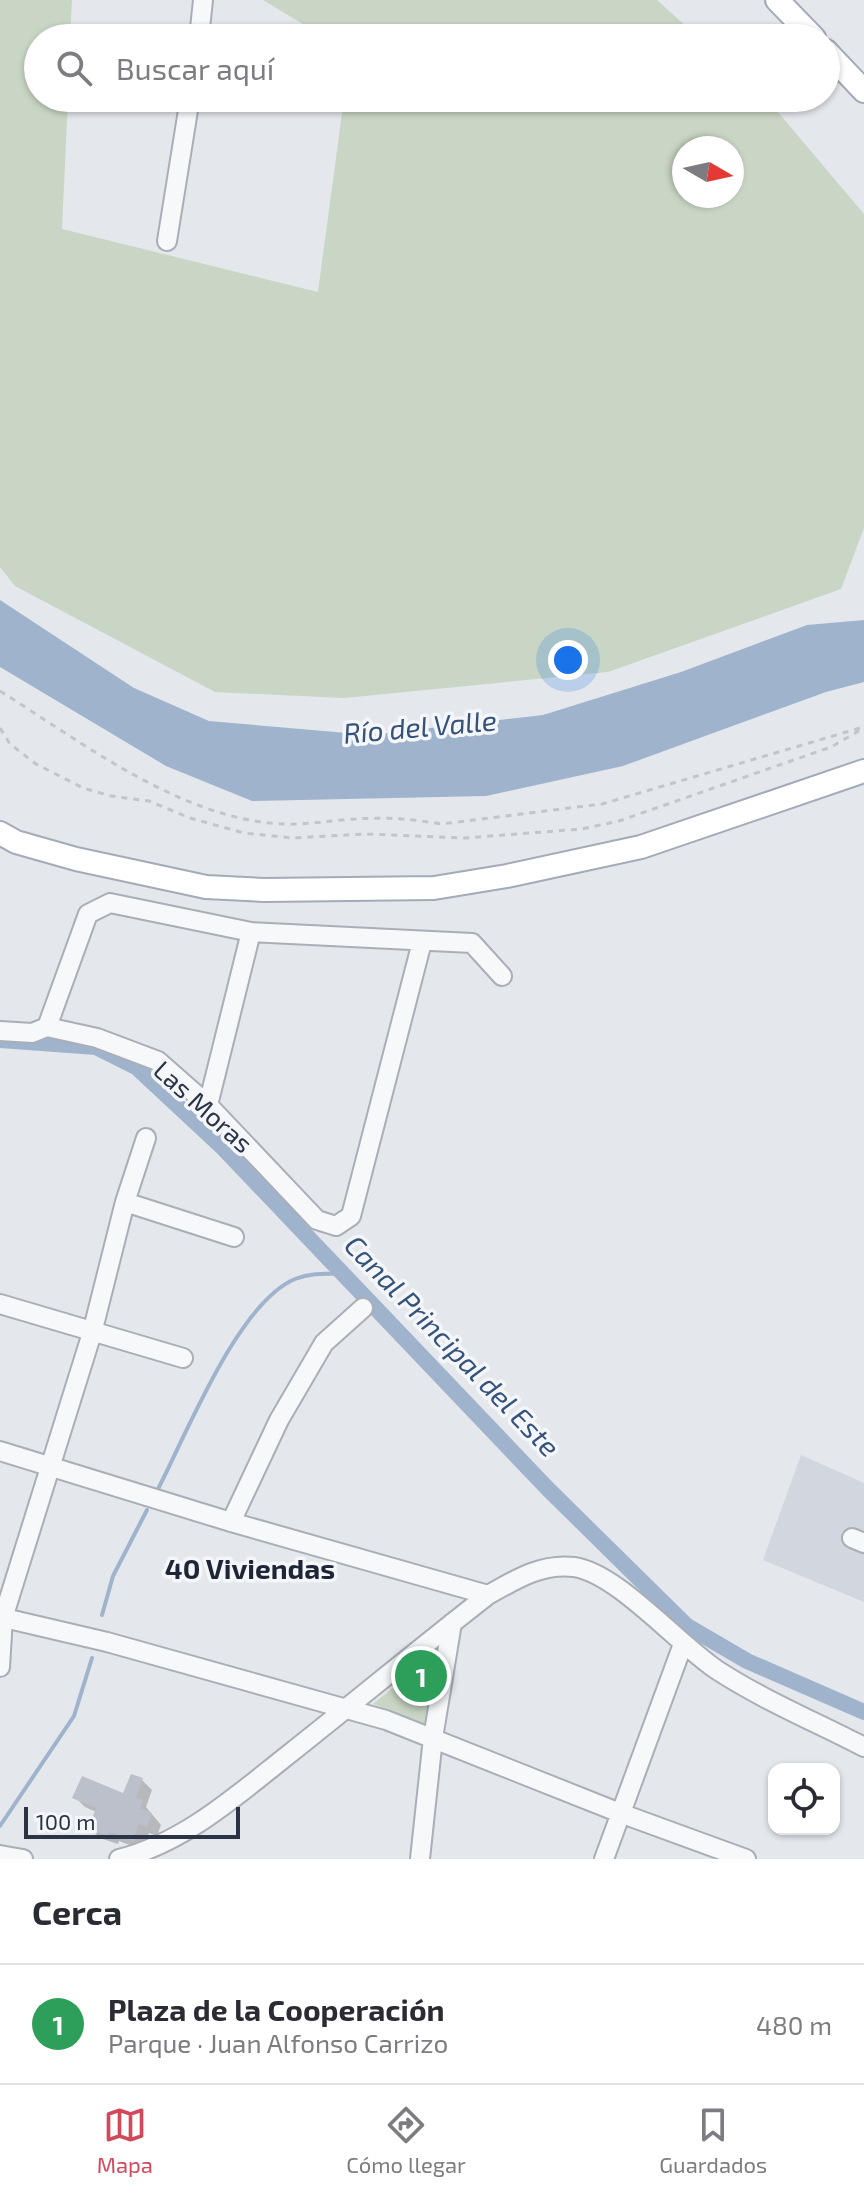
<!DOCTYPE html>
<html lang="es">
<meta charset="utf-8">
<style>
:root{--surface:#fff;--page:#f7f7f7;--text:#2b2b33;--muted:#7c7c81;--line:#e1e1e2;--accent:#d1495b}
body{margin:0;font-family:"Exo 2",sans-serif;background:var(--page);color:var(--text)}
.controls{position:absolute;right:24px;bottom:24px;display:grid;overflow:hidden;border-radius:16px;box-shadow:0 2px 6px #0004}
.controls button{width:72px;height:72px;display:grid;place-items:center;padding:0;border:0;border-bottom:2px solid var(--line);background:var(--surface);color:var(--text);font:40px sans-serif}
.compass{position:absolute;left:672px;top:136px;width:72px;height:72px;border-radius:50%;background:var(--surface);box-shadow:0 2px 6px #0004;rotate:99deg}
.scale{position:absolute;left:24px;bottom:20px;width:216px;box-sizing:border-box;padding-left:8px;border:4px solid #2b3445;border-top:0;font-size:22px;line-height:28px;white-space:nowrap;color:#2b3445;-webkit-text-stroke:6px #f4f6f9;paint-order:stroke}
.you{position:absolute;left:568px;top:660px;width:28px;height:28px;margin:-20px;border:6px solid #fff;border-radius:50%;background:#1a73e8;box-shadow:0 0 0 12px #1a73e833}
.badge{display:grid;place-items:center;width:52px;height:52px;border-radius:50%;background:var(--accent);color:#fff;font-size:26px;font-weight:700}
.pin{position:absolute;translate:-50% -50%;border:4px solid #fff;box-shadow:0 2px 8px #0006}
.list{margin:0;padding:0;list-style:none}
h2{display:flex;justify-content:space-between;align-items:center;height:104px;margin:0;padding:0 32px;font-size:34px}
h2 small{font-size:26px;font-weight:400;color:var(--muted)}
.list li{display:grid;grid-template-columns:52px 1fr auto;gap:24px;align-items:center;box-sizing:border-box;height:120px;padding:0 32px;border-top:2px solid var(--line)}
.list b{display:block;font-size:30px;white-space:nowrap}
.list p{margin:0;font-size:26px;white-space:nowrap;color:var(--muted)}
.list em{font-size:26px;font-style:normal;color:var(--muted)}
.icon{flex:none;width:44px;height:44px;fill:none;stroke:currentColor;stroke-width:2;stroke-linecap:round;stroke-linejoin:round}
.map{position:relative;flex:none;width:864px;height:1859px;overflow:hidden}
.search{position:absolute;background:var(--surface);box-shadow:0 2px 6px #0004;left:24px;right:24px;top:24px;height:88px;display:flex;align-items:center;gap:20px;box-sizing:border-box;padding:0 28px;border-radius:44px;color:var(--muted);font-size:30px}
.sheet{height:224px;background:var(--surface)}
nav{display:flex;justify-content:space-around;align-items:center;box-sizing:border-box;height:112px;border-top:2px solid var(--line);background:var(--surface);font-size:22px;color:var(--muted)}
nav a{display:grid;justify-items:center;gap:4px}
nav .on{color:var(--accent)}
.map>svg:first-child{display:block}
.built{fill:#d2d6de}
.green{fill:#c9d6c5;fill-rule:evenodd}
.water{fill:#9fb4cc}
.shadow{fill:#0003}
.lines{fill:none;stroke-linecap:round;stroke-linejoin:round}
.stream{stroke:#9fb4cc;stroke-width:4}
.canal{stroke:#9fb4cc;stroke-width:16}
.building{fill:#bbc0ca}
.minor-casing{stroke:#a9aeb7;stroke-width:22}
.major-casing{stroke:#a3abb8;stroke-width:26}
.path{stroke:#c2c5cb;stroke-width:3;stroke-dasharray:6 6;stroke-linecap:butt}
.minor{stroke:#f7f8fa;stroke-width:18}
.major{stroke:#fff;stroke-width:22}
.labels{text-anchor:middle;stroke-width:7;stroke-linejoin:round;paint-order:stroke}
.street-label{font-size:26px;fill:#2b3445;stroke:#f4f6f9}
.water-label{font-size:28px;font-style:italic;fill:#34527a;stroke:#f4f6f9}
.neighbourhood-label{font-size:28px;font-weight:bold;fill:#1d2536;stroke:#f4f6f9}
</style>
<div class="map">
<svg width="864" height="1859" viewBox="0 0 864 1859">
<rect width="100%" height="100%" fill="#e4e7ec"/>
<path class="built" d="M801,1455L864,1483V1602L763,1560Z"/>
<path class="green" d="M0,0H72L70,38H38V98H68L62,229L318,292L344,98H766L864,214V528L841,589L608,672L344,698L215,692L15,586L0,567ZM732,148V196H684V148Z
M263,0H657L699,38H326Z
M440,1649L427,1725L373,1704Z"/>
<path class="water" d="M0,600L134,688L209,721L370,735L543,715L681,672L807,625L864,620V682L826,692L623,766L486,796L252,801L166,766L0,667Z"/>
<path class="shadow" d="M142,1780L152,1790L146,1807L161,1825L157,1836L149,1833L143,1850L119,1841L118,1844L100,1838L90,1828L96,1812L85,1807L75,1797L124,1796Z"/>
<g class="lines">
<path class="stream" d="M158,1489C187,1433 238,1303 295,1279C312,1272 327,1274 344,1274
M102,1615L113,1576L147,1510
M0,1826L74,1716L92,1658"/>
<path class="canal" d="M0,1040L96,1047L136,1067L223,1148L548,1489L687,1626L747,1661L864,1712"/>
</g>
<path class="building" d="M131,1774L143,1778L136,1798L143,1800L140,1809L152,1813L147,1827L139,1824L133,1841L109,1832L108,1836L88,1829L96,1808L72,1798L82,1776L123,1793Z"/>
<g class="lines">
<defs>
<path id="minor" d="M199,38L203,0
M167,241L190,98
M47,1027L88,914L110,903L251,932L472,943L502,976
M0,1031L32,1033L47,1027L97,1038L158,1061L208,1105L317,1220L336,1226L351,1216L422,942
M208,1105L251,932
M125,1202L234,1237
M0,1304L183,1358
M0,1451L231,1522L488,1595
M231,1522L279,1420L324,1343L363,1308
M852,1538L864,1543
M0,1617L107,1642L386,1720L620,1813L746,1859
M0,1667L3,1618L92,1333L125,1202L146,1138
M0,1855L23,1859
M119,1859C184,1843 237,1795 288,1755C355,1702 421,1647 488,1595C515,1580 541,1563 574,1567C617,1573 677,1643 717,1670C763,1700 816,1722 864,1747
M420,1859L433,1738L452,1623
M604,1859L683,1644"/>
<path id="major" d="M777,0L814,38
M826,51L864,91
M0,833L16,842L76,859L206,887L264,890L434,888L507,876L641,847L864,771"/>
</defs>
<use href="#minor" class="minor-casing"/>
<use href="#major" class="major-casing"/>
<path class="path" d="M0,691C83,743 183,820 283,824C307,825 332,820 356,819C384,817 413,819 441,824L602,804L860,728
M0,728L10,744L36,764L83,788L111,796L149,801L190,818L244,833L293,838L364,834L465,838L582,829L619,821L831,747L864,728"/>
<use href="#minor" class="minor"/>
<use href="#major" class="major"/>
</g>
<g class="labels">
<g class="street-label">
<text transform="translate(203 1107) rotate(42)" y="9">Las Moras</text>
</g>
<g class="water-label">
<text transform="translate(420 727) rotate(-5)" y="10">Río del Valle</text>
<text transform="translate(452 1346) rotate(46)" y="10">Canal Principal del Este</text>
</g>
<g class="neighbourhood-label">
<text x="250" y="1579">40 Viviendas</text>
</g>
</g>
</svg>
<div class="controls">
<button><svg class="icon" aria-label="locate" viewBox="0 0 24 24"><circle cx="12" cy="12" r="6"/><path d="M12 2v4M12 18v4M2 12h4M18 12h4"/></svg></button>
</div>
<svg class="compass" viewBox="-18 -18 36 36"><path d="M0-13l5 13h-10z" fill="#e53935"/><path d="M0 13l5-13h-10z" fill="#7c7c81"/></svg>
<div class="scale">100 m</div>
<div class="you"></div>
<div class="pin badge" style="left:421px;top:1676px;background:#2e9e5b">1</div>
<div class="search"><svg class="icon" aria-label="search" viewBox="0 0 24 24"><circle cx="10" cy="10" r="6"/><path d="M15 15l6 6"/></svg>Buscar aquí</div>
</div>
<section class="sheet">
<h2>Cerca<small></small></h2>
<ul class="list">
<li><span class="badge" style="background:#2e9e5b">1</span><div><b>Plaza de la Cooperación</b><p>Parque · Juan Alfonso Carrizo</p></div><em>480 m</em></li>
</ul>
</section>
<nav>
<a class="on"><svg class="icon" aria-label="map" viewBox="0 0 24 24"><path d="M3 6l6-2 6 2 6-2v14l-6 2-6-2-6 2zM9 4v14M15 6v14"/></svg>Mapa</a>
<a><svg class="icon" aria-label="directions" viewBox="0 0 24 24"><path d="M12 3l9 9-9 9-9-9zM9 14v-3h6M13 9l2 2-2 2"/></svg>Cómo llegar</a>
<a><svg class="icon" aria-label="saved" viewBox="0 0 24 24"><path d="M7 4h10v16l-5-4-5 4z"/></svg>Guardados</a>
</nav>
